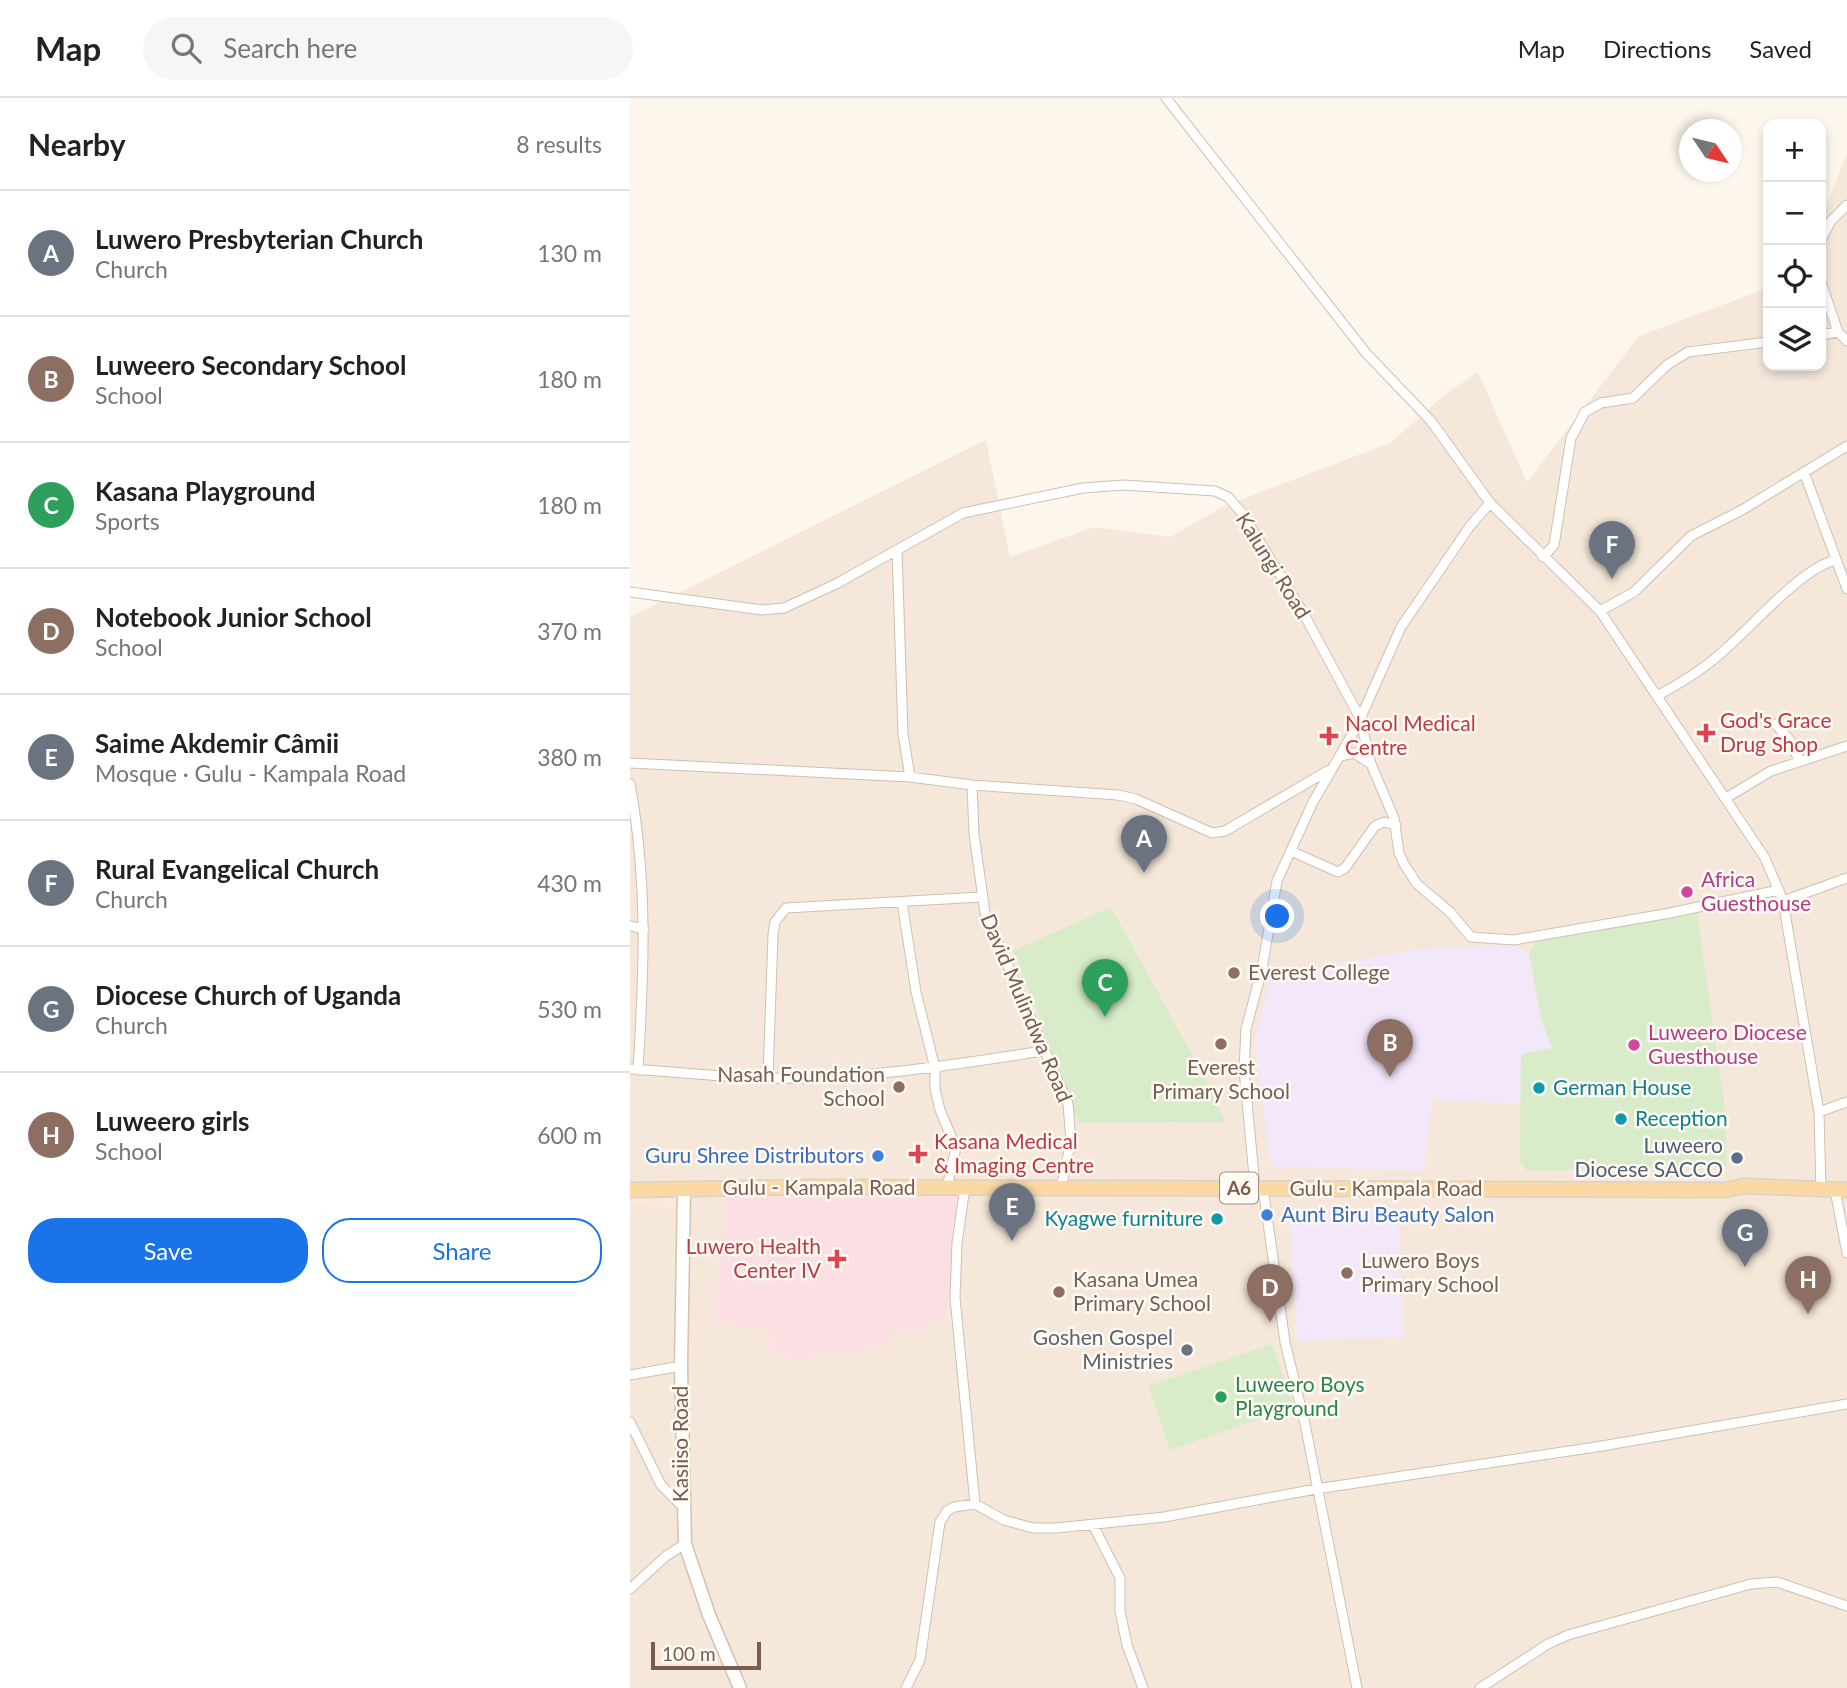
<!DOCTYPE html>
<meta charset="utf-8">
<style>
:root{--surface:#fff;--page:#f6f6f6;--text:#222;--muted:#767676;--line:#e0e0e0;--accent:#1a73e8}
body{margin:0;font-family:Lato,sans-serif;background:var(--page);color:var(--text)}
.controls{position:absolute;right:21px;top:21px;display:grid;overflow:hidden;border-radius:14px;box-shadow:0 4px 10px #0003}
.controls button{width:63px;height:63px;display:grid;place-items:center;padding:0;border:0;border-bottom:2px solid var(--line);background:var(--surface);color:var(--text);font:35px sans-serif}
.compass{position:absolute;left:1049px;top:21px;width:63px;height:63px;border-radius:50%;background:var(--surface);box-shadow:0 4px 10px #0003;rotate:125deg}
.scale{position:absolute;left:21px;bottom:18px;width:110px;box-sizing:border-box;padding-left:7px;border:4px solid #7a5c4d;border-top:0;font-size:19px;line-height:24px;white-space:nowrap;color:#7a5c4d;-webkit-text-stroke:5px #fffaf3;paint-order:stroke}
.you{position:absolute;left:648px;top:819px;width:24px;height:24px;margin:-18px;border:5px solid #fff;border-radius:50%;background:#1a73e8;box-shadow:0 0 0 10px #1a73e833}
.badge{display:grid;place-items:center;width:46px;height:46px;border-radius:50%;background:var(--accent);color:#fff;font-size:23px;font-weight:700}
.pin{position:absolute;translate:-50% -58px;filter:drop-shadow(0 2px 4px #0008)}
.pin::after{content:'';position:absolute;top:37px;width:24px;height:21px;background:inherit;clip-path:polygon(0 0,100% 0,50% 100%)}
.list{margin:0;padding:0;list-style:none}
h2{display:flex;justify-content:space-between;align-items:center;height:91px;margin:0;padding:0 28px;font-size:30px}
h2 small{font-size:23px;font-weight:400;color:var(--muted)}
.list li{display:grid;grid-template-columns:46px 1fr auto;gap:21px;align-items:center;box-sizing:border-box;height:126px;padding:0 28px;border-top:2px solid var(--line)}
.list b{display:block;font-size:26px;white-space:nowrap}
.list p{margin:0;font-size:23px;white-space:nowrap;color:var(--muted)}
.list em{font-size:23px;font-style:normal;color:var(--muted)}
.actions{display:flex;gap:14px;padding:21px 28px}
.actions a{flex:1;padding:16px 0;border:2px solid var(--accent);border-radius:28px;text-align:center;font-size:24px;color:var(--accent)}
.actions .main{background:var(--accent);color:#fff}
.icon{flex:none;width:38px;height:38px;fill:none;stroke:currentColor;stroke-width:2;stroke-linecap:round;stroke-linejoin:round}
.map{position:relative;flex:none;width:1217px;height:1590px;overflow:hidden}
header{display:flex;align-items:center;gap:42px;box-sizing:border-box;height:98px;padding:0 35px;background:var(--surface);border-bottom:2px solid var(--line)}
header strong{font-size:33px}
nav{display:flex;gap:38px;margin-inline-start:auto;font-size:24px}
.search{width:490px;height:63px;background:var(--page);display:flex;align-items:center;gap:18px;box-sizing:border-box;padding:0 24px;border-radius:38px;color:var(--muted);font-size:26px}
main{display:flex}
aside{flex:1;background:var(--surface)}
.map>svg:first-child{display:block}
.residential{fill:#f5e8da}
.commercial{fill:#fde8e0}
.education{fill:#f3e8fa}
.medical{fill:#fbdfe3}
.green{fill:#d8ecc9}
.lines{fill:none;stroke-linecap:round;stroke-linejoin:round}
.minor-casing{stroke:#d1beb0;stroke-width:11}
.secondary-casing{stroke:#d6c0b0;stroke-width:15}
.primary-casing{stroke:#dad1cd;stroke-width:17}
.minor{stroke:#fff;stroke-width:9}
.secondary{stroke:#fff;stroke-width:12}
.primary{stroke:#fbd9a5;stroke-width:14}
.health-dot{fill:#e0444e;stroke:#fffaf3;stroke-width:2.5}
.hotel-dot{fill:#d1479c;stroke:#fffaf3;stroke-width:2.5}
.education-dot{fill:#8d6e63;stroke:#fffaf3;stroke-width:2.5}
.culture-dot{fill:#0f9aa8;stroke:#fffaf3;stroke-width:2.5}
.shop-dot{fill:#3f7fe0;stroke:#fffaf3;stroke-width:2.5}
.service-dot{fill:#5c6f8a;stroke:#fffaf3;stroke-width:2.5}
.worship-dot{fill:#6b7280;stroke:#fffaf3;stroke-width:2.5}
.leisure-dot{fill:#2e9e5b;stroke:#fffaf3;stroke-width:2.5}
.labels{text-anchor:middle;stroke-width:5;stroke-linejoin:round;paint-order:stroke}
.shield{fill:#fffaf3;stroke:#a28b7f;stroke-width:2}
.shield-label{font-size:19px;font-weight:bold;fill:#7a5c4d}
.street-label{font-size:21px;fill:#7a5c4d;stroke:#fffaf3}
.health-label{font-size:21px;fill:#be3a42;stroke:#fffaf3;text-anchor:start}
.hotel-label{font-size:21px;fill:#b23c85;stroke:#fffaf3;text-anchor:start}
.education-label{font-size:21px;fill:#785e54;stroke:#fffaf3;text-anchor:start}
.culture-label{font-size:21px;fill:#0d838f;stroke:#fffaf3;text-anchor:start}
.service-label{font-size:21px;fill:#4e5e75;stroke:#fffaf3;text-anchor:end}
.shop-label{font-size:21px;fill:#366cbe;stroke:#fffaf3;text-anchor:end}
.worship-label{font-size:21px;fill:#5b616d;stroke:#fffaf3;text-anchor:end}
.leisure-label{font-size:21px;fill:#27864d;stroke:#fffaf3;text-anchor:start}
</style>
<header>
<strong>Map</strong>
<div class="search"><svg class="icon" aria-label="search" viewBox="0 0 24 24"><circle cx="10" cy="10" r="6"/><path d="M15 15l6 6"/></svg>Search here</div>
<nav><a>Map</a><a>Directions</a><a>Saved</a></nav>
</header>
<main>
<aside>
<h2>Nearby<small>8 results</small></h2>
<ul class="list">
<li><span class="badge" style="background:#6b7280">A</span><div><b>Luwero Presbyterian Church</b><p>Church</p></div><em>130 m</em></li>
<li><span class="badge" style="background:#8d6e63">B</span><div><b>Luweero Secondary School</b><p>School</p></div><em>180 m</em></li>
<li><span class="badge" style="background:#2e9e5b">C</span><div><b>Kasana Playground</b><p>Sports</p></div><em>180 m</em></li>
<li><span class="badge" style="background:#8d6e63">D</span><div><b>Notebook Junior School</b><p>School</p></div><em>370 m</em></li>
<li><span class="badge" style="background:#6b7280">E</span><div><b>Saime Akdemir Câmii</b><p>Mosque · Gulu - Kampala Road</p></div><em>380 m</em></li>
<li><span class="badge" style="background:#6b7280">F</span><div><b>Rural Evangelical Church</b><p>Church</p></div><em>430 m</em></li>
<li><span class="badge" style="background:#6b7280">G</span><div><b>Diocese Church of Uganda</b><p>Church</p></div><em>530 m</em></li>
<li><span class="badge" style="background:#8d6e63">H</span><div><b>Luweero girls</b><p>School</p></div><em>600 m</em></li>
</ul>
<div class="actions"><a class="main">Save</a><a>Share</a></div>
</aside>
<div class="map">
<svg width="1217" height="1590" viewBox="0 0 1217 1590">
<rect width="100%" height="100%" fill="#fdf6ec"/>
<path class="residential" d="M1217,55V1590H0V519L356,342L380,459L464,429L540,439L594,408L760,345L818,294L848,274L897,384L1009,238L1138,190V268H1191V121Z"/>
<path class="commercial" d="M0,1097L46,1099V1110L0,1107Z"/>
<path class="education" d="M881,846L899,855L911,921L923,951L891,957L890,1006L803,1002L794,1073L641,1068L624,940L641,880L782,852Z
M769,1109L773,1239L667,1243L658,1111Z"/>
<path class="medical" d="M96,1099H335L314,1223L282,1234L262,1236L252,1249L166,1261L142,1253L140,1232L84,1224Z"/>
<path class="green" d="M481,809L577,984L595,1024L449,1025L383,853Z
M1067,815L1094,1003L1097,1068L897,1073L890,1063L891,956L922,950L911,921L899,855L907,842Z
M642,1246L664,1309L540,1352L518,1288Z"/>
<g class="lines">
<defs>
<path id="minor" d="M536,0L736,255L801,323L860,405L970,513L1135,760L1153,803L1189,1014L1191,1093
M1191,142L1201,123L1217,107
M1191,184L1208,234L1217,243
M1191,237L1208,234
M1174,374L1217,491
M267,452L273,636L280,679
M913,459L924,447L941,340L955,314L971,305L1003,300L1037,267L1058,254L1138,244
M0,494L132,512L154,510L206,486L333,415L453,390L493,387L585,393L598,399L612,415L671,511L730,620L741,666L764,720L769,755L774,766L787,786L820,814L841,839L884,842L1040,815L1149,792
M970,513L1004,494L1061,438L1112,412L1217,348
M1027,598C1049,586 1071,573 1090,556C1119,532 1172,469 1206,462
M1145,626L1159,641L1169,662
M710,658L724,655L741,666
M0,665L280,679L342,687L488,697L506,701L582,735L595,733L699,672
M0,686C18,782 14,875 8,972
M342,687L344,736L355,815L438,1006L441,1043L431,1091
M1096,700L1141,673L1217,648
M663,754L708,774L715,770L745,728L754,724L766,727
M1153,803L1217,780
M272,804L286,894L305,970V991L310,1012L326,1050L317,1089
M0,828L14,831
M0,971C46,974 92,979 138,980C230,982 322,967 413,953
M138,980L143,836L145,824L156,810L351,799
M1189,1014L1217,1004
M335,1089L327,1145L325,1200L345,1406
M625,1089L614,971L616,931L632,871L647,783L683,704L727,628L771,529L840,428L860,405
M633,1090L655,1244L675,1326L727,1590
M1205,1092L1217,1155
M0,1277L51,1268
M0,1324L31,1387L52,1408
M463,1427L490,1480V1513L497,1547L513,1590
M0,1491L36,1458L55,1446
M276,1590L290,1562L310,1424L317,1413L324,1409L345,1406L374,1422L403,1430H426L534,1419L686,1391L966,1349L1217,1306
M850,1590L918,1546L938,1537L1121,1486L1147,1484L1217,1508"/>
<path id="secondary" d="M54,1091L51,1268L55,1446L79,1517L110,1590"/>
<path id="primary" d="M0,1092L181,1089L1095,1092L1114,1088L1217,1092"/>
</defs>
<use href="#minor" class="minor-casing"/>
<use href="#secondary" class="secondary-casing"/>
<use href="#primary" class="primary-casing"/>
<use href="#minor" class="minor"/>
<use href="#secondary" class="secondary"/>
<use href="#primary" class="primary"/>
</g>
<g class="health-dot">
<path d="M1072.5 624.5h7v7h7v7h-7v7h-7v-7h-7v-7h7z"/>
<path d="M695.5 627.5h7v7h7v7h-7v7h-7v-7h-7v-7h7z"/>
<path d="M284.5 1045.5h7v7h7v7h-7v7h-7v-7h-7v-7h7z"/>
<path d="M203.5 1150.5h7v7h7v7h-7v7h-7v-7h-7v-7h7z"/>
</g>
<g class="hotel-dot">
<circle cx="1057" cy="794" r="7"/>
<circle cx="1004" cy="947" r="7"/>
</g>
<g class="education-dot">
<circle cx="604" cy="875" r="7"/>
<circle cx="591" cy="946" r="7"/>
<circle cx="269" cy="989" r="7"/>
<circle cx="717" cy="1175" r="7"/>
<circle cx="429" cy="1194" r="7"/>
</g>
<g class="culture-dot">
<circle cx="909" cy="990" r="7"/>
<circle cx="991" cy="1021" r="7"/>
<circle cx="587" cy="1121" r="7"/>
</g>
<g class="shop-dot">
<circle cx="248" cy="1058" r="7"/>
<circle cx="637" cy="1117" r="7"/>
</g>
<circle class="service-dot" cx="1107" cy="1060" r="7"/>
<circle class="worship-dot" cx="557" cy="1252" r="7"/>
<circle class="leisure-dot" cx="591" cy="1299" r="7"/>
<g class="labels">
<rect class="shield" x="590" y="1074.5" width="38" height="31" rx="5"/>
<g class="shield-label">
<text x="609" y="1097">A6</text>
</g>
<g class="street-label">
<text transform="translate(643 468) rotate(58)" y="7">Kalungi Road</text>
<text transform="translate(396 910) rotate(67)" y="7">David Mulindwa Road</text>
<text x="189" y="1097">Gulu - Kampala Road</text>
<text x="756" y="1098">Gulu - Kampala Road</text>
<text transform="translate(51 1346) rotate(-90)" y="7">Kasiiso Road</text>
</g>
<g class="health-label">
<text x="1090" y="630">God's Grace<tspan x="1090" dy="24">Drug Shop</tspan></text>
<text x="715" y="633">Nacol Medical<tspan x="715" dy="24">Centre</tspan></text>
<text x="304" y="1051">Kasana Medical<tspan x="304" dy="24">&amp; Imaging Centre</tspan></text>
<text x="191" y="1156" text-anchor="end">Luwero Health<tspan x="191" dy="24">Center IV</tspan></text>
</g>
<g class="hotel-label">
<text x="1071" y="789">Africa<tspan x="1071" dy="24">Guesthouse</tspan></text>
<text x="1018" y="942">Luweero Diocese<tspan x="1018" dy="24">Guesthouse</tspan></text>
</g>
<g class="education-label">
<text x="618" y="882">Everest College</text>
<text x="591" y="977" text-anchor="middle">Everest<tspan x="591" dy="24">Primary School</tspan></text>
<text x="255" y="984" text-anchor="end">Nasah Foundation<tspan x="255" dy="24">School</tspan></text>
<text x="731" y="1170">Luwero Boys<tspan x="731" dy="24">Primary School</tspan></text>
<text x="443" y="1189">Kasana Umea<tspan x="443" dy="24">Primary School</tspan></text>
</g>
<g class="culture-label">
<text x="923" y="997">German House</text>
<text x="1005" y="1028">Reception</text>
<text x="573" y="1128" text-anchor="end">Kyagwe furniture</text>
</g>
<g class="service-label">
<text x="1093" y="1055">Luweero<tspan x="1093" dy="24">Diocese SACCO</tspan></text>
</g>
<g class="shop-label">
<text x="234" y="1065">Guru Shree Distributors</text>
<text x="651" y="1124" text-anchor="start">Aunt Biru Beauty Salon</text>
</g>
<g class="worship-label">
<text x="543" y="1247">Goshen Gospel<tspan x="543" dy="24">Ministries</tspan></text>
</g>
<g class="leisure-label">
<text x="605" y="1294">Luweero Boys<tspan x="605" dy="24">Playground</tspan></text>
</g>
</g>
</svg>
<div class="controls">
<button>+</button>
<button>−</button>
<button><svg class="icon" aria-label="locate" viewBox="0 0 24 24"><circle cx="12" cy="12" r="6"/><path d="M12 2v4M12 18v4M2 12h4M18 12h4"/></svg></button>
<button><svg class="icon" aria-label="layers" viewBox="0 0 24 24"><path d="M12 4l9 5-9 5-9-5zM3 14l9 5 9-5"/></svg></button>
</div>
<svg class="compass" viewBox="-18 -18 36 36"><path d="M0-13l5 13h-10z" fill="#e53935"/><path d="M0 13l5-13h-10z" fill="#767676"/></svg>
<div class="scale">100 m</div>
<div class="you"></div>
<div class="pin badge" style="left:514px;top:775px;background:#6b7280">A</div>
<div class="pin badge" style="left:760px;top:979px;background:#8d6e63">B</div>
<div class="pin badge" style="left:475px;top:919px;background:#2e9e5b">C</div>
<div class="pin badge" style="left:640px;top:1224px;background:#8d6e63">D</div>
<div class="pin badge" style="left:382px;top:1143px;background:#6b7280">E</div>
<div class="pin badge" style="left:982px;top:481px;background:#6b7280">F</div>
<div class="pin badge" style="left:1115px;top:1169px;background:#6b7280">G</div>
<div class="pin badge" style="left:1178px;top:1216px;background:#8d6e63">H</div>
</div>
</main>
